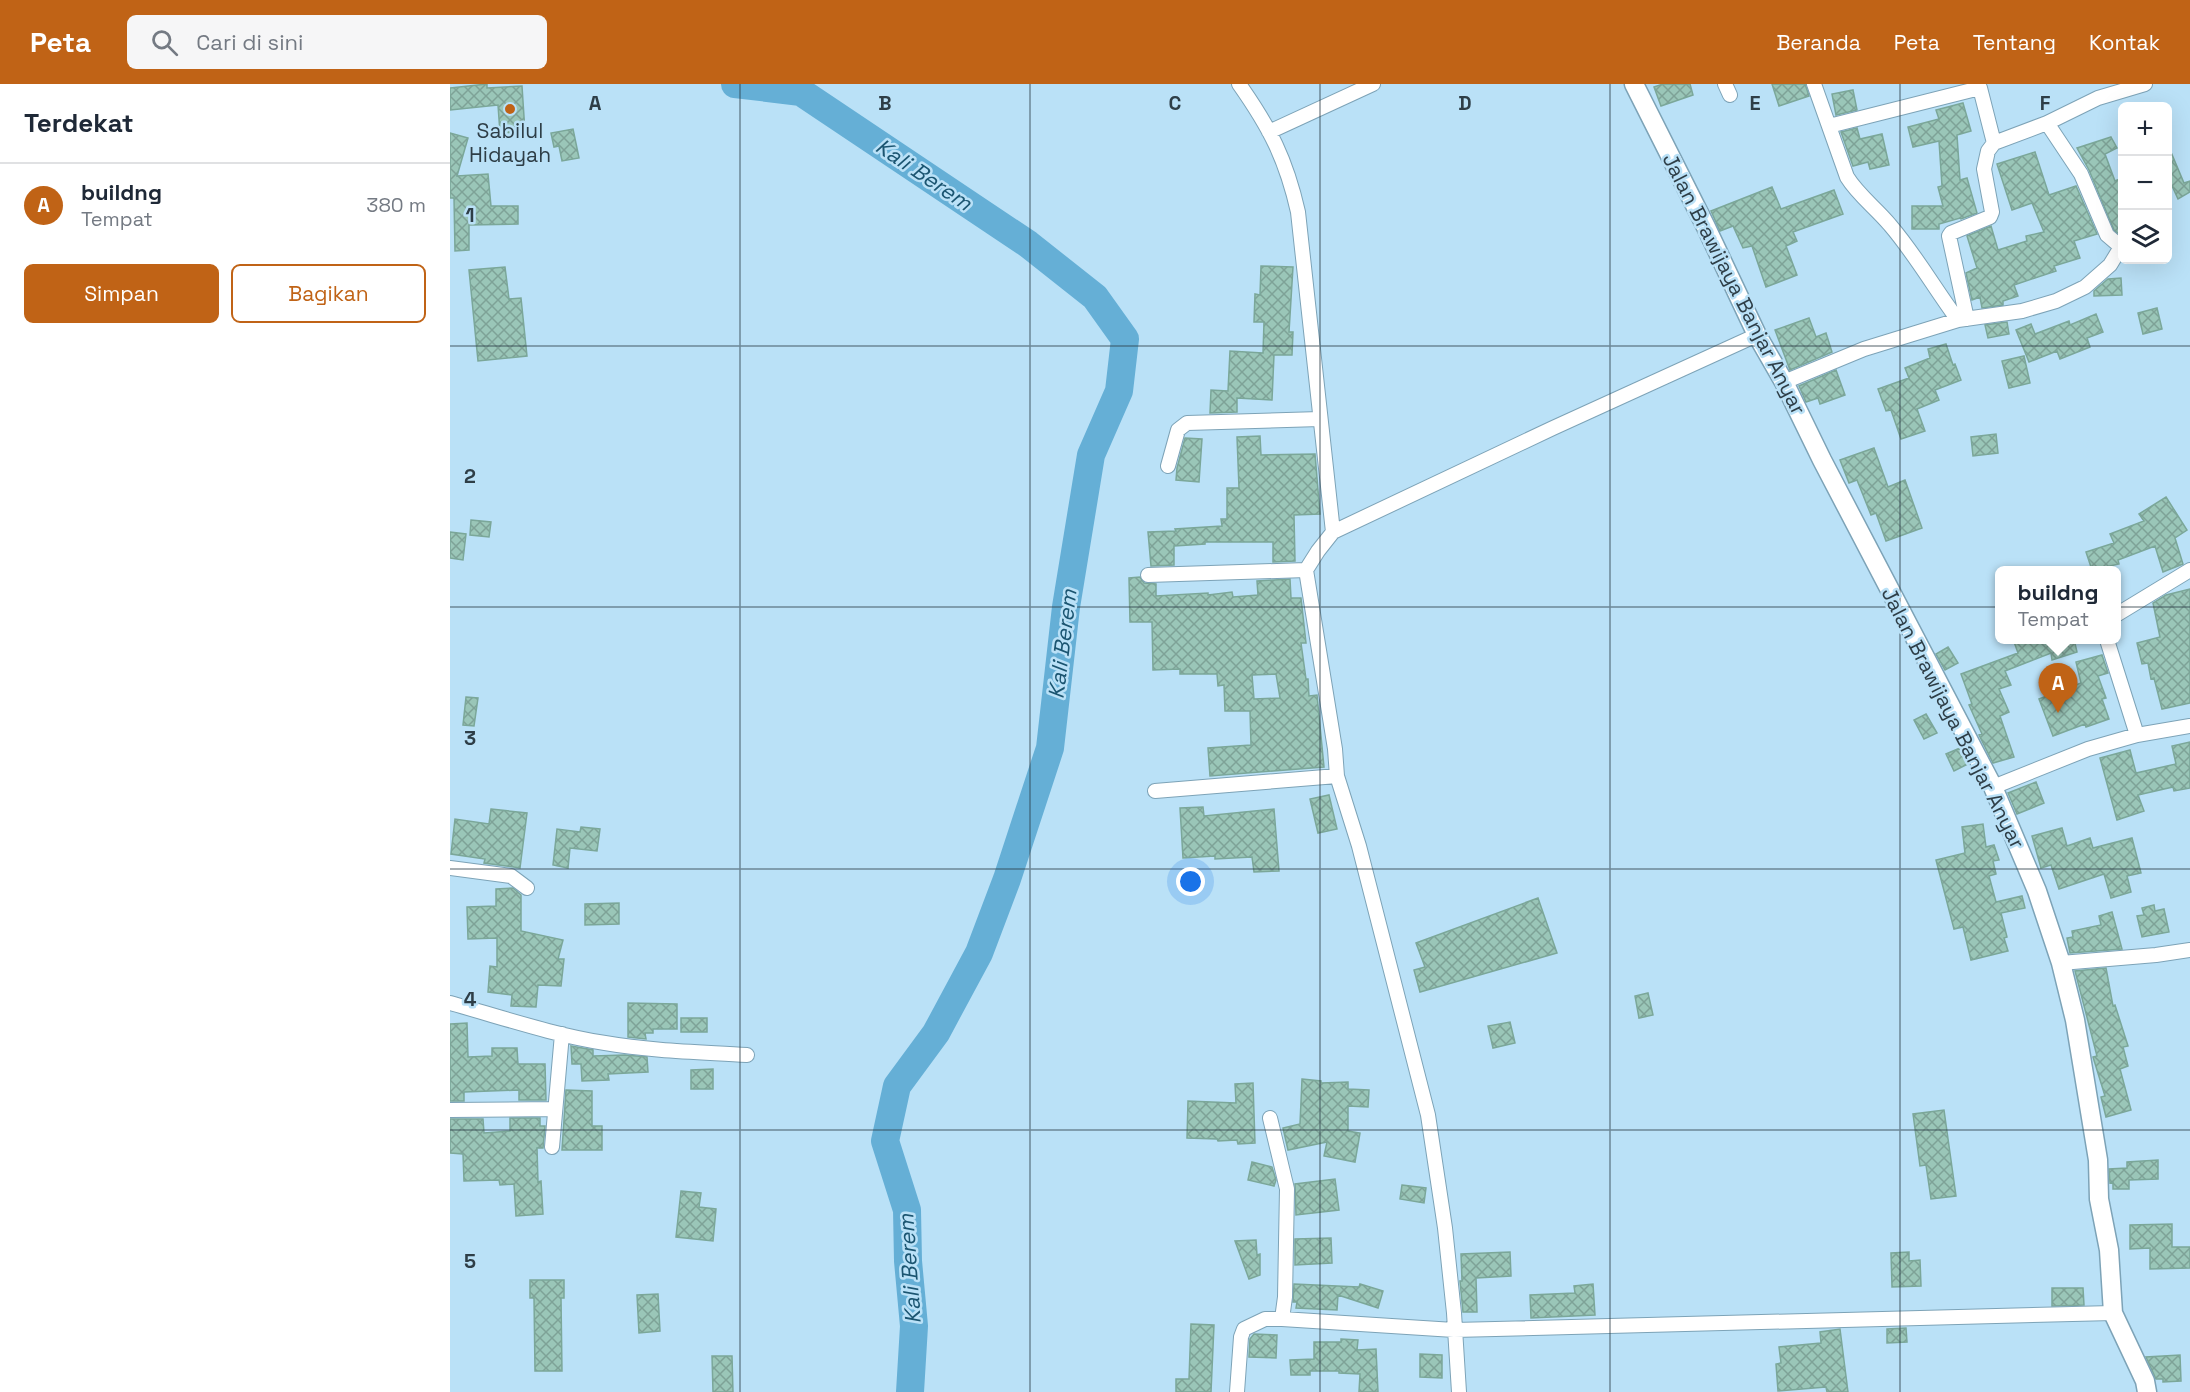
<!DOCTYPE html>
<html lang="id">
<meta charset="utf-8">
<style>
:root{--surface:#fff;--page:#f6f6f7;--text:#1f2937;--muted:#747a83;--line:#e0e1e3;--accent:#c06316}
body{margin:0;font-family:"Space Grotesk",sans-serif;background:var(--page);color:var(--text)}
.controls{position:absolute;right:18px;top:18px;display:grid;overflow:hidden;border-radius:9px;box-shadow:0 6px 24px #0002}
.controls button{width:54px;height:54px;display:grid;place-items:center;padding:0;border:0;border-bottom:2px solid var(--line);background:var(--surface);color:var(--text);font:30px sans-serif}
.you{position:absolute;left:741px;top:798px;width:21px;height:21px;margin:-15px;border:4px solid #fff;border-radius:50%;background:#1a73e8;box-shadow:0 0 0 9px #1a73e833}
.badge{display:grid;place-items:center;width:39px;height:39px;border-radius:50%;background:var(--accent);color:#fff;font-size:20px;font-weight:700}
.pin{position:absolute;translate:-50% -50px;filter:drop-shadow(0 2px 3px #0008)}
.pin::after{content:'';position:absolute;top:32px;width:21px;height:18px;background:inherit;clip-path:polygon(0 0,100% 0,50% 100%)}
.popup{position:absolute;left:1545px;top:482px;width:126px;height:78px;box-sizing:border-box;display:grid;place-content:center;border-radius:9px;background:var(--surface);filter:drop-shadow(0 2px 4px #0005);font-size:20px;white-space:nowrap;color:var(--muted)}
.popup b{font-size:22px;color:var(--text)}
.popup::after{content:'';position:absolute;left:50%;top:100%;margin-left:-12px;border:12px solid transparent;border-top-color:var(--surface)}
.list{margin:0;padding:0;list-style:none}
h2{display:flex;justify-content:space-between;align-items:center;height:78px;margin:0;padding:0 24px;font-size:26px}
h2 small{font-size:20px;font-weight:400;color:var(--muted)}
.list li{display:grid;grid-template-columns:39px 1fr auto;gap:18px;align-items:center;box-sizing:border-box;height:84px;padding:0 24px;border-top:2px solid var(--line)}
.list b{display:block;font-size:22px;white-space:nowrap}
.list p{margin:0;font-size:20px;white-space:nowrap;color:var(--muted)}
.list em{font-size:20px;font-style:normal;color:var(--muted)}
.actions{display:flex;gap:12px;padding:18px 24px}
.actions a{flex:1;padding:14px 0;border:2px solid var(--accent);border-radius:9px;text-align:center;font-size:21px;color:var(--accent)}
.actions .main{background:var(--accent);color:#fff}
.icon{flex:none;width:33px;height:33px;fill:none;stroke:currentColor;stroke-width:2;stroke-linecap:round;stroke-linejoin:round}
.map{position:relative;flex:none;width:1740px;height:1308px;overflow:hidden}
header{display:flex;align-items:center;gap:36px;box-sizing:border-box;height:84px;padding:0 30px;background:var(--accent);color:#fff}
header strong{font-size:28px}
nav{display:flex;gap:33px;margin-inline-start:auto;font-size:21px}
.search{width:420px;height:54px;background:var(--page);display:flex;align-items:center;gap:15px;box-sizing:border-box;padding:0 21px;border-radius:9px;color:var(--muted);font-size:22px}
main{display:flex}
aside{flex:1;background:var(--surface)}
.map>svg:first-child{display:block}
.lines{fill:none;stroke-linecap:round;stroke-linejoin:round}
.river{stroke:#65afd6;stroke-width:28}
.building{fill:url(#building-cross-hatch);stroke:#7ba799;stroke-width:1.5;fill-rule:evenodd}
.minor-casing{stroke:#7da3b7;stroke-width:16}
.tertiary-casing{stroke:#7da3b7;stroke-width:21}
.minor{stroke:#fff;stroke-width:14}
.tertiary{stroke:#fff;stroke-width:18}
.grid{fill:none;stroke:#2e3e47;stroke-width:1.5;stroke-opacity:0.55}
.poi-dot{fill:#c06316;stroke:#bae1f7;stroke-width:2}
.labels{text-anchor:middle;stroke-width:5;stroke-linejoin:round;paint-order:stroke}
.poi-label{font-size:21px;fill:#2e3e47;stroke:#bae1f7}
.street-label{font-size:21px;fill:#2e3e47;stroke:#bae1f7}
.water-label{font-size:22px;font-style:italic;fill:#1b5571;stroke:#bae1f7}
.grid-label{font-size:20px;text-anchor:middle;font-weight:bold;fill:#2e3e47;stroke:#bae1f7;stroke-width:5;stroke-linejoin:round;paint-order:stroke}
</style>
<header>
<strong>Peta</strong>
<div class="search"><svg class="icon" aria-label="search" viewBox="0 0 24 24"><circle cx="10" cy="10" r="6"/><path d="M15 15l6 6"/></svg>Cari di sini</div>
<nav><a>Beranda</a><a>Peta</a><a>Tentang</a><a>Kontak</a></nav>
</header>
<main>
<aside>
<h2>Terdekat<small></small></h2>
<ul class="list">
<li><span class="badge">A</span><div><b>buildng</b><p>Tempat</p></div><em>380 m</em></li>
</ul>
<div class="actions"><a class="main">Simpan</a><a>Bagikan</a></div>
</aside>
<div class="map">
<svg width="1740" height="1308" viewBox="0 0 1740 1308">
<defs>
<pattern id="building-cross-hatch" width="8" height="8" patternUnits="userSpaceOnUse" patternTransform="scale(1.5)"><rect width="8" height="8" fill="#9ac6b8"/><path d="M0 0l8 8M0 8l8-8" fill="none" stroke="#7ea297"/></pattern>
</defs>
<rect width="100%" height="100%" fill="#bae1f7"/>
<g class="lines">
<path class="river" d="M285,0L351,8L578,160L645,213L675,255L669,307L641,371L616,523L600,664L557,795L529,869L486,949L447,1002L435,1057L457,1126L458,1177L464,1242L460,1308"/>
</g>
<path class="building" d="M37,0V4L72,2L75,48L50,49L48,21L0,26V4Z
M1213,0H1240L1243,11L1211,22L1204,3Z
M1322,0H1355L1359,12L1329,22Z
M1403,6L1407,26L1386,31L1382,10Z
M1513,19L1521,47L1507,51L1510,96L1517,94L1527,129L1511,135L1510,134L1489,140V145H1462V122H1493L1488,103L1492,102L1489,57L1463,63L1458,43L1489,35L1486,26Z
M1407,44L1410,55L1432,50L1439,81L1420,85L1418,78L1403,82L1391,48Z
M123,45L129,74L112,77L109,62L104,63L101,49Z
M0,49L18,54L7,92L38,90L41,122H68V140L19,141V166L5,167L4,114H0Z
M1661,53L1667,64L1655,70L1665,97L1672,94V149L1669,150L1664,146L1639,86L1627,64Z
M1718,61L1734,99L1740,97V108L1728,115L1718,93Z
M1585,68L1599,111L1626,102L1647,150L1624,157L1630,174L1604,182L1606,187L1564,201L1568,212L1553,217V221L1532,224L1530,213L1522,216L1516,189L1527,184L1517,152L1541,142L1548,166L1577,157L1576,152L1594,148L1582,119L1562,126L1547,80Z
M1322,103L1331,125L1384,106L1393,130L1343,148L1347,157L1336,162L1347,191L1316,203L1302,162L1293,164L1283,142L1270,147L1261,127Z
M811,182L843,183L839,248H843L842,271H824L822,316L787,314V328L760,329L761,306L778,307L780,267L813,269L814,238H804L805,210L810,211Z
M55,183L59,215L71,214L77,272L28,277L19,186Z
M1671,194L1672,211L1644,212V207L1658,195Z
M1707,224L1712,245L1693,250L1688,229Z
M1646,230L1653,248L1637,254L1640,263L1610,275L1607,267L1579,278L1566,246L1581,240L1585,250L1619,237L1620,241Z
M1359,234L1366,253L1376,249L1382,268L1340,286L1325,246Z
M1557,238L1559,250L1538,254L1535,241Z
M1496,260L1503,281L1505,280L1511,296L1485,306L1489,316L1467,325L1475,347L1451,355L1441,326L1436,327L1428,305L1459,294L1455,284L1480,274L1478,265Z
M1574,272L1580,299L1559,304L1552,277Z
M1386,286L1395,311L1370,320L1368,314L1356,318L1349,302Z
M1546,350L1548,369L1523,372L1521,353Z
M810,352L811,371L865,370L870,430L844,431L845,477L823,478V458H755V460L724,462V481L701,482L698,448L726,447L725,445L772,442L771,435H777V404H789L787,353Z
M735,354L752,355L749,398L726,396L727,384Z
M1424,364L1438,403L1455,396L1472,444L1436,457L1426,429L1421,431L1407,396L1399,399L1390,376Z
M1716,413L1737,446L1725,454L1733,480L1713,488L1705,462L1668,476L1669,480L1642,486L1636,468L1664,459L1660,450L1694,437L1689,430Z
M21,436L41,438L39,453L20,451Z
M0,448L16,450L13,476L0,474Z
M690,493L694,499L706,500V512L758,509V511L782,508L783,513L808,511L807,497L840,495L841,514H851L856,559H851L856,595H858L859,612L867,611L874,683L760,692L758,664L801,661L800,627H775L774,601L768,602L767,590H730V585L703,586L702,538H680L679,494ZM826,590L830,614L804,615L802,591Z
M1740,505V619L1712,625L1704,594L1701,595L1698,579L1692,580L1687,559L1710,553L1703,519L1716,511Z
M1563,555H1624L1627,568L1602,576L1601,569L1555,587L1561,601L1549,605L1559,628L1550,632L1564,673L1543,679L1529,651L1532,650L1519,621L1522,620L1511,590L1568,569Z
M1498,563L1508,579L1495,586L1486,570Z
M1652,571L1658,589L1648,592L1656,614L1652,615L1659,635L1636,643L1635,640L1603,652L1589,615L1631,599L1626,578Z
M16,613L28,614L24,642L13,641Z
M1476,630L1487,649L1474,655L1464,636Z
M1740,658V704L1724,707L1723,703L1688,711L1694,727L1667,736L1650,674L1680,666L1686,689L1726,680L1722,662Z
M1510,664L1518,680L1504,687L1496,670Z
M1586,698L1594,719L1567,730L1558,709Z
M879,711L887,745L868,749L860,715Z
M753,723L754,732L824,725L829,787L804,788L802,773L765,775V772L733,774L730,724Z
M41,725L77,729L70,784L34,779L35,775L1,770L5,735L39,740Z
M1533,740L1536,763L1544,761L1549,776L1543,777L1546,790L1539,792L1546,818L1572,812L1575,824L1551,829L1557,853L1554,854L1558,867L1521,876L1513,843L1504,845L1486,776L1515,769L1512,743Z
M131,743L150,745L147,767L120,764L118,784L103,781L107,745L130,748Z
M1612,744L1617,762L1640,754L1643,764L1682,754L1691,789L1677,792L1681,808L1661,814L1654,790L1609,805L1601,781L1591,784L1582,752Z
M63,804L71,811V847L113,856L108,875H114L111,902L88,901L86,923L61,922L62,911L38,908L40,882L47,883V854L18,855L17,823L46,822V805Z
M1088,814L1107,869L970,908L964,886L975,883L966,859Z
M169,819V840L135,841V820Z
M1704,821L1705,827L1714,825L1719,848L1692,853L1687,832L1694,831L1692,824Z
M1662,828L1672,865L1620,869L1617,854L1623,853L1622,847L1651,841L1649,832Z
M1656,884L1663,922L1665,921L1678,962L1673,963L1678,982L1670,985L1681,1026L1656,1033L1651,1013L1655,1012L1643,973L1647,972L1625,887Z
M1198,909L1203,931L1189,934L1185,912Z
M178,919L227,920V945H203V949H195L196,955L178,953Z
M231,934H257V948H231Z
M1060,938L1065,959L1043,964L1038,942Z
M17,939L18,973L42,972V964H67L68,980H95L96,1016H69V1006L14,1008V1017H0V940Z
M121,962L143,966V972L175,971L197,973L198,988L158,990L159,996L132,997L131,980H122Z
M263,985V1005H241V986Z
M852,995L871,997V999L898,998V1005L919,1006L918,1023L898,1022V1047L910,1049L905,1078L874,1072L877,1058L838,1066L833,1044L850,1040Z
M803,999L805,1059L788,1060L787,1056L768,1057L767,1055L737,1054L738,1017L786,1019L785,1000Z
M116,1006L142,1007V1042H152V1066H112Z
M1494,1026L1506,1112L1481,1115L1476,1081L1470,1082L1463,1030Z
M60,1034H90V1042H95L93,1064H87L88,1098L91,1097L93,1130L66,1132L64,1100L50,1101L49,1096L14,1097L13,1070L0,1069V1035H33L34,1049L60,1047Z
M1708,1076V1095L1679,1096V1105H1663V1098L1660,1099L1659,1085L1677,1084V1078Z
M802,1078L822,1083L826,1096L824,1102L798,1096Z
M885,1095L889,1126L846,1131L845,1100Z
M952,1101L976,1104L974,1119L950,1115Z
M231,1107L251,1109L249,1123L266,1125L263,1157L226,1153Z
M1722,1140V1163H1740V1184L1700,1185V1164L1680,1165V1141Z
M881,1154L882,1179L845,1181V1155Z
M806,1156L807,1171L810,1170V1191L799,1195L785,1157Z
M1060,1168L1061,1192L1026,1194L1027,1228H1013L1010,1197H1012L1011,1170Z
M1459,1168V1177L1470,1176L1471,1202L1442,1203L1441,1169Z
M80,1196H114V1214H111L112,1287H85L84,1214H80Z
M844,1200L909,1203L910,1200L933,1207L928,1224L888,1211L887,1226L846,1224L847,1218H843Z
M1143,1200L1145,1231L1081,1234L1080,1211L1125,1209L1124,1202Z
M1602,1204H1633L1634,1221L1602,1222Z
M208,1210L210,1247L189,1249L187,1211Z
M741,1240L764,1241L761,1308H726V1295H739Z
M1456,1244L1457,1258L1437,1259V1245Z
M1390,1245L1398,1308H1377L1376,1303L1328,1307L1326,1280L1331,1279L1329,1263L1371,1259L1370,1248Z
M804,1250L827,1251L826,1274L799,1273L800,1255Z
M891,1255L908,1256L907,1266L926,1265L928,1308H909L910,1290L889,1289V1287H860V1291H841L840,1276L864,1275V1258H891Z
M970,1270L992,1271V1294L970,1293Z
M1730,1271L1731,1297L1713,1298V1295H1706L1696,1273Z
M262,1272H282L283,1308H263Z"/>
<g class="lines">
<defs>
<path id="minor" d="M789,0C820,44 836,75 848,128L883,448
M1275,0L1280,11
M1364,0L1397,93C1408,111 1426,124 1440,141C1465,170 1485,205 1508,236
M1527,0L1530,4L1544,59
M1379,42L1530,4
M819,48L923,0
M1517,235L1499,152L1501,149L1540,133L1542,128L1534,85L1538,67L1544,59L1597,39
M1334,298L1414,265L1508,236L1572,227L1606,217L1635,203L1660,181L1671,163L1657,151L1631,90L1597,39L1648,14L1695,0
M718,382L728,346L737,339L870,335
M698,491L856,486
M1666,531L1740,486
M1657,556L1687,651
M1543,703L1638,665L1687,651L1740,642
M705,707L887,692
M0,784L61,792L77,804
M1611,879L1706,871L1740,866
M0,919C51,933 103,951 155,959C202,967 250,968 297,971
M0,1026L105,1025
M102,1063L112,950
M832,1235L1004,1246L1663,1229
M787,1308L791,1253L794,1245L815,1235H832L835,1213L837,1105L820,1034
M1009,1308L1004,1229L995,1144L978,1031L909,762L887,692L885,665L856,486L868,467L883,448L1103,344L1307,251"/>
<path id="tertiary" d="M1184,0L1256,143L1307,251L1334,298L1372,376L1543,703L1587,807L1611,879L1625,936L1648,1076L1649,1115L1659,1166L1663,1229L1695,1297L1697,1308"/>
</defs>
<use href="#minor" class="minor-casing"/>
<use href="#tertiary" class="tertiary-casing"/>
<use href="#minor" class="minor"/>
<use href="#tertiary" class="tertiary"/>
</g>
<path class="grid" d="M290,0V1308M580,0V1308M870,0V1308M1160,0V1308M1450,0V1308M0,262H1740M0,523H1740M0,785H1740M0,1046H1740"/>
<circle class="poi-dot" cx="60" cy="25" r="6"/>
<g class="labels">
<g class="poi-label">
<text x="60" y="54">Sabilul<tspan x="60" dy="24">Hidayah</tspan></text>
</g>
<g class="street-label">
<text transform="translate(1284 200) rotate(63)" y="7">Jalan Brawijaya Banjar Anyar</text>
<text transform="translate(1503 634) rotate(63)" y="7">Jalan Brawijaya Banjar Anyar</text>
</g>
<g class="water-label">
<text transform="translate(474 90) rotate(34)" y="8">Kali Berem</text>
<text transform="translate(612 560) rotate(-83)" y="8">Kali Berem</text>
<text transform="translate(459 1185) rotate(-94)" y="8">Kali Berem</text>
</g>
</g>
<g class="grid-label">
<text x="145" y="26">A</text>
<text x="435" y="26">B</text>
<text x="725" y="26">C</text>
<text x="1015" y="26">D</text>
<text x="1305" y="26">E</text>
<text x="1595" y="26">F</text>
<text x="20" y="138">1</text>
<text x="20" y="399">2</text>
<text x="20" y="661">3</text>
<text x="20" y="922">4</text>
<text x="20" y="1184">5</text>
</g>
</svg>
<div class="controls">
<button>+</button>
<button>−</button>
<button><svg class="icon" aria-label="layers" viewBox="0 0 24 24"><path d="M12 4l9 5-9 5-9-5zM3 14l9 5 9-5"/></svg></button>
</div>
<div class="you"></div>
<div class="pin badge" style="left:1608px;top:629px">A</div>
<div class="popup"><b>buildng</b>Tempat</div>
</div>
</main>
